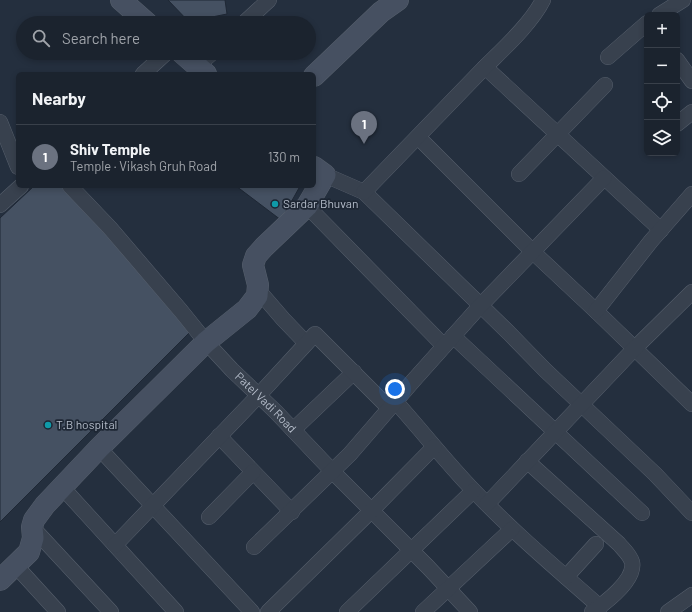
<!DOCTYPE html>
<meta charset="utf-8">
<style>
:root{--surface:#1b232e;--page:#282f3a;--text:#f1f3f6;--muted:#a0a4aa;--line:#39404a;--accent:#b45309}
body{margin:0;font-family:Barlow,sans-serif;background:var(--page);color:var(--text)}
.controls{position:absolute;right:12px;top:12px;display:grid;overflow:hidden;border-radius:6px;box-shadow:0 2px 6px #0003}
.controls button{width:36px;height:36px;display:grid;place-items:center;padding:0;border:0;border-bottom:1px solid var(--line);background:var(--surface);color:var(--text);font:20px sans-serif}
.you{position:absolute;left:395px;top:389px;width:14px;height:14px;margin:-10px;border:3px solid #fff;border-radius:50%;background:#1a73e8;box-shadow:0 0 0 6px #1a73e833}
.badge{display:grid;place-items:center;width:26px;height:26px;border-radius:50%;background:var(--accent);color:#fff;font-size:13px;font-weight:700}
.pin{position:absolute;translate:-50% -33px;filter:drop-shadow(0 1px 2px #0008)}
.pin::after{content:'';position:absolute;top:21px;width:14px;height:12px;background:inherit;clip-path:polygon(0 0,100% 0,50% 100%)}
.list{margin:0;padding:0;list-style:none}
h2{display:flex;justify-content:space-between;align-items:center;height:52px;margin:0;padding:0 16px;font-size:17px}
h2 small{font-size:13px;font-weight:400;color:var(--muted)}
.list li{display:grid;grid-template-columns:26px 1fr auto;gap:12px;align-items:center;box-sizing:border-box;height:64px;padding:0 16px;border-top:1px solid var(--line)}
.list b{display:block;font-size:15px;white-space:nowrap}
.list p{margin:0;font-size:13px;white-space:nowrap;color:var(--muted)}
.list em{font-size:13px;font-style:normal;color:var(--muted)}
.icon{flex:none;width:22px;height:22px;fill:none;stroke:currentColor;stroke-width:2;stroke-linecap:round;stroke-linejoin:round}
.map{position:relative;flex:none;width:692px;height:612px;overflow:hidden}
.search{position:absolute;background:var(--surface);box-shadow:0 2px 6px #0003;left:16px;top:16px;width:300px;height:44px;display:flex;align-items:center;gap:10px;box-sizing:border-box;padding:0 14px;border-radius:22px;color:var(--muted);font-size:15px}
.panel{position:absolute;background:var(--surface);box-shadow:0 2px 6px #0003;left:16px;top:72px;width:300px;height:116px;border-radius:6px}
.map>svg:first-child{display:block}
.building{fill:#455162;stroke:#1f2835}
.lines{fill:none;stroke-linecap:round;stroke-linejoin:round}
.street-casing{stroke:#565f6c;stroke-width:16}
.secondary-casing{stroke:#565f6c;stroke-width:22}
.street{stroke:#38414e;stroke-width:15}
.secondary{stroke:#465061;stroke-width:21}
.culture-dot{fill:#0f9aa8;stroke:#1d2633;stroke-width:1.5}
.labels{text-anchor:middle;stroke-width:3.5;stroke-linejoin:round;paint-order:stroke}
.poi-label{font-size:12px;fill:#b4bcc9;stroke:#1d2633;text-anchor:start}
.street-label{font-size:12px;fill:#b4bcc9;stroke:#1d2633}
</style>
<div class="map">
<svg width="692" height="612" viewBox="0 0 692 612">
<rect width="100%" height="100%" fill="#242f3e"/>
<path class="building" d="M168,0H225L227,14L202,19L190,23Z
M34,186H66L193,329L0,522V218Z
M236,186H298L299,188L281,220Z"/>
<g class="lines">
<defs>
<g id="street">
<path d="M659,15L683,0"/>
<path d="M244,23L269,0"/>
<path d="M608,57L647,23"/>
<path d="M677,60L692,81"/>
<path d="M197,66L212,53"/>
<path d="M485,67L661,230"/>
<path d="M143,74L166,53"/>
<path d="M0,122L18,167"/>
<path d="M677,124L692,112"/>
<path d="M418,137L533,252L596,311L692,404"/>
<path d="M519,174L605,85"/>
<path d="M325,175L364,192L509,333L545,370L655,474L692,513"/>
<path id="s1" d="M70,186L110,228L181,311L206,342L232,370L276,412L333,472L428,567L470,612"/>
<path d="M364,192C404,151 443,110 483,69C502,50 531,24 543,0"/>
<path d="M0,205L21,186"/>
<path d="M307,206L444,346"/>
<path d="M258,290L283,319L306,343"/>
<path d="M596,311L651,241L692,194"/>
<path d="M453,336L642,513"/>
<path d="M395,401C422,431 446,462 474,491C513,532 557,569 600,607"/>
<path d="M293,430L354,372"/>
<path d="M219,436L292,512"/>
<path d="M99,448L252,612"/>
<path d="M527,461L619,544C624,550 630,555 632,562C636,580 605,603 592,612"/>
<path d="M62,487L176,612"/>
<path d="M487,504L635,348L692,292"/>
<path d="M209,517L253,472"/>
<path d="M32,527L111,612"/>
<path d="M115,545L258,396L315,334L389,408"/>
<path d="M254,547L350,454L413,381L480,306L604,178"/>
<path d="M16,566L58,612"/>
<path d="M566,577L596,544"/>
<path d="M268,612L371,511L434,447"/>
<path d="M347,612L473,491"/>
<path d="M423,612L512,529"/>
<path d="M668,612L692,595"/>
</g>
<path id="secondary" d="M121,0L147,23
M182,53L206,74
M314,76L381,12L398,0
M0,580L29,552L33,538L32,527L34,520L45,505L99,448L206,342L247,309L257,296L258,285L253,265L256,256L264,247L307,206L325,175L314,167"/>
</defs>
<use href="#street" class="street-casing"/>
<use href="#secondary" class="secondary-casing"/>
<use href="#street" class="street"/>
<use href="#secondary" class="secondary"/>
</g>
<g class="culture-dot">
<circle cx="275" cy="204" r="4"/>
<circle cx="48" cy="425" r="4"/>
</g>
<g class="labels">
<g class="poi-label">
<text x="283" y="208">Sardar Bhuvan</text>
<text x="56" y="429">T.B hospital</text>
</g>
<g class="street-label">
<text dy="4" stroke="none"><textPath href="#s1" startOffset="292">Patel Vadi Road</textPath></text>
</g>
</g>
</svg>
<div class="controls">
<button>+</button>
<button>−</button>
<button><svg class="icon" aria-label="locate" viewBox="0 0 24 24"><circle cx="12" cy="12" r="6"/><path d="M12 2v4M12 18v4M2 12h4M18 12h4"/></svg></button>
<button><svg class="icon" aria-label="layers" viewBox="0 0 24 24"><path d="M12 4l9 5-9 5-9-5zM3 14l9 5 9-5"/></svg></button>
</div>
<div class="you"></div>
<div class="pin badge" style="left:364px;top:144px;background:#6b7280">1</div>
<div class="search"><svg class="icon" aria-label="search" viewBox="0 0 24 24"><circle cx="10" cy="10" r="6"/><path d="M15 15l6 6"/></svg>Search here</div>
<section class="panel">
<h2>Nearby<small></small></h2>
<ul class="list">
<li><span class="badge" style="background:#6b7280">1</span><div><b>Shiv Temple</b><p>Temple · Vikash Gruh Road</p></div><em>130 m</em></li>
</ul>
</section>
</div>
